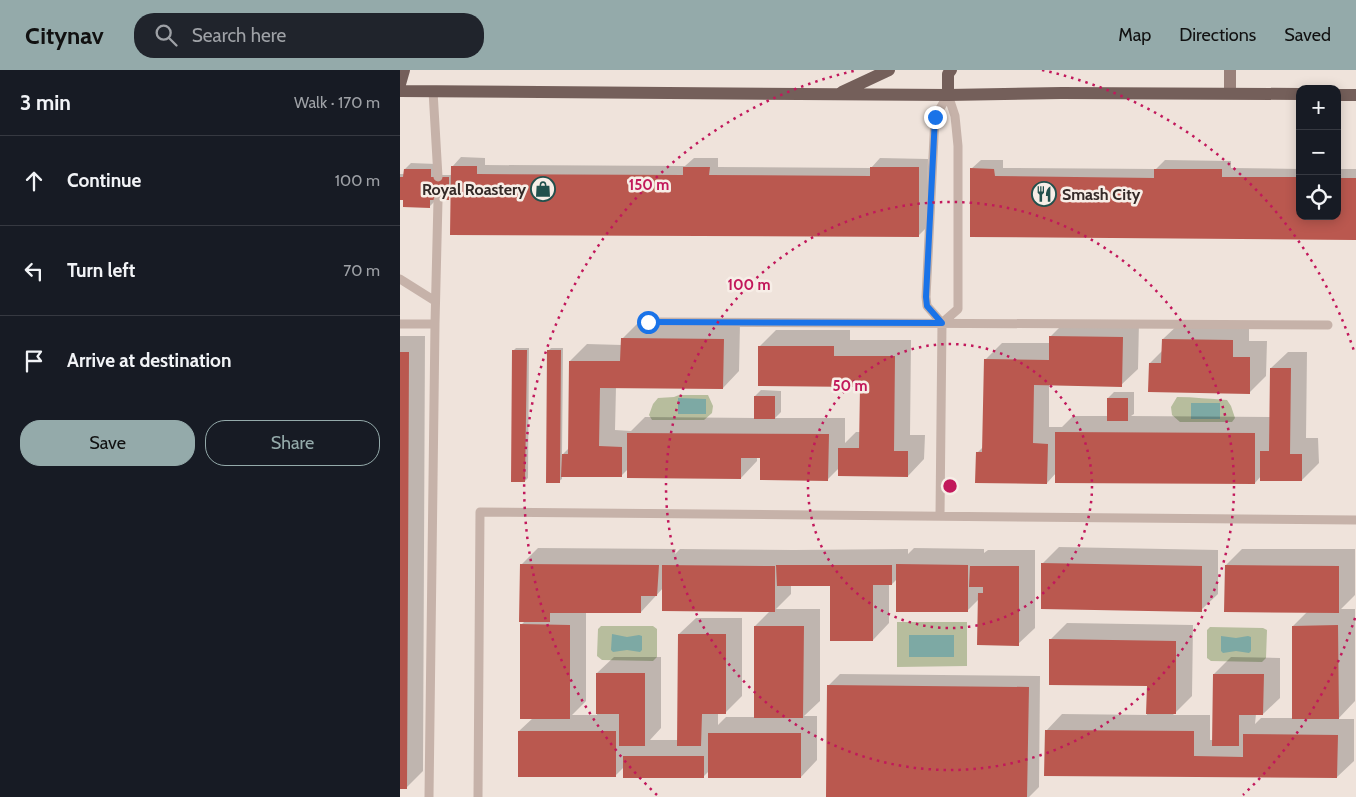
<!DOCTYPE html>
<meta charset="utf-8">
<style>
:root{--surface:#171b24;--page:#20242c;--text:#f1f3f6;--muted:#9ea1a6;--line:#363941;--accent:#94aaaa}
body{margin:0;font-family:Cabin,sans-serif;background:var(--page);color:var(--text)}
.controls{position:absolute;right:15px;top:15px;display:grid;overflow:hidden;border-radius:10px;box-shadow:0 2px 12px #0003}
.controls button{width:45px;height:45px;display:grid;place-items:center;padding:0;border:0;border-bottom:1px solid var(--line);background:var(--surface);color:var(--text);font:25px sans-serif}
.stop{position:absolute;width:15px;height:15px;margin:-11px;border:4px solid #1a73e8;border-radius:50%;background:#fff}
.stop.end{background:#1a73e8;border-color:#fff;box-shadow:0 1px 5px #0008}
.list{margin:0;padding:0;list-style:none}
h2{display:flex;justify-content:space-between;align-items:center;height:65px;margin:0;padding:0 20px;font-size:21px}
h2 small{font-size:16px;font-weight:400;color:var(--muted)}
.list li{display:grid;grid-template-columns:32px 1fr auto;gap:15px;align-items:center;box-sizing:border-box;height:90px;padding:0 20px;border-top:1px solid var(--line)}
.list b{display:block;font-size:19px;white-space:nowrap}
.list em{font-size:16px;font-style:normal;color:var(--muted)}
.actions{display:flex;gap:10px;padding:15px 20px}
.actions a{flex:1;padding:11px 0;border:1px solid var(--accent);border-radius:20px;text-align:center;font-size:18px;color:var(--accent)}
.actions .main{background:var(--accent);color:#111}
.icon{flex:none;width:28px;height:28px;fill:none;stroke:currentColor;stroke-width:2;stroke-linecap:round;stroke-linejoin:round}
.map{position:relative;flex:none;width:956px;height:727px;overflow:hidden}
header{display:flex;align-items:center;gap:30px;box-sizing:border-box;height:70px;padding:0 25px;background:var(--accent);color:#111}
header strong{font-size:24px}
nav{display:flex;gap:28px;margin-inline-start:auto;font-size:18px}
.search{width:350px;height:45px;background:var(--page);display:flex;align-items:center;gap:12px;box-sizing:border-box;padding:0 18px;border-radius:20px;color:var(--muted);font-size:19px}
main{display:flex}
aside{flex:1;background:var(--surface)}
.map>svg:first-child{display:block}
.green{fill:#b7bd9d}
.water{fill:#7da9a4}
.shadow{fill:#0003;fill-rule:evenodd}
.building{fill:#ba584f}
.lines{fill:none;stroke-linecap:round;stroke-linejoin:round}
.lane{stroke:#c6b2a9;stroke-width:9}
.secondary{stroke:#99817a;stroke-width:12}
.primary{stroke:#745f5a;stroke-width:12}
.route{stroke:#1a73e8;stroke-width:6}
.ring{fill:none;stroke:#c2185b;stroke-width:2.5;stroke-dasharray:2.5 5}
.labels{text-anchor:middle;stroke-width:5;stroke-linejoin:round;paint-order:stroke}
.poi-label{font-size:16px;font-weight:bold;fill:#342a28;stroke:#f7eee7;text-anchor:end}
.centre{fill:#c2185b;stroke:#f7eee7;stroke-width:2.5}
.ring-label{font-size:15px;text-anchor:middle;font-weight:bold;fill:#c2185b;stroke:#f7eee7;stroke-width:5;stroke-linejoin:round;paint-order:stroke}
</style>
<header>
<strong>Citynav</strong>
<div class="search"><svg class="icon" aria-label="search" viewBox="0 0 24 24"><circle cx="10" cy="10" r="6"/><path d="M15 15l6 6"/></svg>Search here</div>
<nav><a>Map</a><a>Directions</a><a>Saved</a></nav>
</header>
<main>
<aside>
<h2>3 min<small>Walk · 170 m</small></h2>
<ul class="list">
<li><svg class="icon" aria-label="ahead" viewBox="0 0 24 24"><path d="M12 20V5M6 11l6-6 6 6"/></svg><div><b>Continue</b></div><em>100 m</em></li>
<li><svg class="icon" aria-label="left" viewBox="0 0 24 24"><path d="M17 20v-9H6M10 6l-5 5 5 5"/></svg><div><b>Turn left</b></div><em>70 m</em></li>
<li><svg class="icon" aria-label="arrive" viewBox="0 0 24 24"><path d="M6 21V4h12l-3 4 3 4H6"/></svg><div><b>Arrive at destination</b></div></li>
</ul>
<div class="actions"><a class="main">Save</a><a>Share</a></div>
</aside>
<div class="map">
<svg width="956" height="727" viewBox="0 0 956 727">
<rect width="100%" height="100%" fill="#efe3db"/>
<path class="green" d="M279,325H308L313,336L312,343L304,350H252L249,345L253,334L258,328L274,327Z
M777,327C794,327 810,329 827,330L831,336L835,348L832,352H780L772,345L771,337Z
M497,552H567V596L497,597Z
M201,556H253L257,559V587L253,591L202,590L197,586L198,559Z
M810,557L863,558L867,560L866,588L862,592L811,591L807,588V560Z"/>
<path class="water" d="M278,328L306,329V344H278Z
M791,333H820V349H791Z
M212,564L227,567L239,565L242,566V580L240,582L227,580L213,582L211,580Z
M509,565H554V587H509Z
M821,566L836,568L848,566L851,567V581L849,583L836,581L823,583L821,581Z"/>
<path class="shadow" d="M61,87L85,88V95L285,96L294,88H318V97L471,98L480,88L528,89L527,157L518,166L52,125L48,129L36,130L30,136L0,129V104H5V99L11,93L36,94V105H52V97Z
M581,90H603V98L756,99L765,90L831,91V98L900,99V146H937V99H956V169L571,166V99Z
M667,250L739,251L738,299L721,315L649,314V357H662L673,346H708V328L714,322H734V344L731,346L871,347V298L888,282H907L906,368H918L919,393L902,410L861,406L855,413L656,403L647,413L577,383L584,376L585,290L602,273H650V267Z
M239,252L340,253L339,301L323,318L216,317L215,360L231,361L245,347L355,348V326L361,320L381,321V342L375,348H445V373L456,362H461V316L360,276L376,260H450V270H511L510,365H525L524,389L508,406L439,398L428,409L357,387V391L341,408L228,399L221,406L162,405V409L159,411L148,281L151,278H163L162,385L169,378L170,291L187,274L222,275V269Z
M780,253L849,254V271H867L866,306L849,323L750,293L763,280V269Z
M0,266H25L23,701L7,717H0Z
M116,278H129L128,408L125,411L114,280Z
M659,477L818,480V524L801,540L642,494Z
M138,478L276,479L275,484L280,479L394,480L508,479V484L514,478L584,479V483L588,480H635V558L618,574L579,529L567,541L498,508L492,514H489V553L473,570L431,515H391V524L376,539H420V631L404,646H417V690L401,707L309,701L303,707L224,697L216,705L119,661L133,648L121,555L126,550L121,495ZM263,518L370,541L355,556V647H326L318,655V643H325L342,626V548H296L279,564V670H250L261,658V587H214L197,603V645H172L186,631V542H241Z
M842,479H955V525L941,539H955V631L938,649H954V691L937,707L646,705V661L662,644L747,645L748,615L650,570L667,553L793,555L792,626L773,645H810V670H813L814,604L831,587L880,588V628L863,644H856L855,654L861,648H894L893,556L908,541L826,495Z
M440,604L640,606L639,717L629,727H427L428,616Z"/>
<path class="building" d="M51,96H77V104L283,105V97H310L309,105L470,106V97H519V167L50,165Z
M570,98L594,99L595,106L754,108V99H822V107H900V146H937V108H956V170L570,167Z
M4,99H31V107H49V130H30V138L3,137V130H0V107H3Z
M649,266L723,267L722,317L634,315L633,373L648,374L647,414L575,413L576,382H582L584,289L649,290Z
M221,268L324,269L323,319L200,318L199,376L222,377V407H161L162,384H168L169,291H220Z
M762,269L833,270V287H850V324L748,322L749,293H761Z
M358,276H434V286H495L494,381H508V407L438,406V378H459L460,317L358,316Z
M112,280H127L125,412H111Z
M147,280H161L160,413H146Z
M0,282H9L7,719H0Z
M870,298H891L890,384H902V411H860V381H869Z
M354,326H375V349H354Z
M707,328H728V351H707Z
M655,362L855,363V414L655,413Z
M227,363L429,364L428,411L360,410V388H341V409L227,408Z
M641,493L802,496V542L641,539Z
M120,494L259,495L257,526H241V543H150V552H119Z
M496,494L568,495V542H496Z
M262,495L375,496V542L262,541Z
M376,495H492V515H473V571H430V516H377Z
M825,495L939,496V543L824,542Z
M570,496H619V576L577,575L578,523H583V517H569Z
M120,554L170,555V649H120Z
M938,555L939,649H892V556Z
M354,556H404L403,648H354Z
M278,564H326V644H302L301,676H277Z
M649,569L776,571V644H746L747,616L649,615Z
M196,603H245V676H219V644H196Z
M813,604H864L863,645H839V676H812Z
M427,615L629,617L627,727H426Z
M645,660L794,661V686L843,687V664L938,665L937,708L644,706Z
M118,661H216V707H118Z
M308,663H401V708H308Z
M223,686H304V708H223Z"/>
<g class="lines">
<path class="lane" d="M33,21L38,107
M0,209L35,231
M248,252L928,255
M0,254H35L29,727
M35,254L38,130
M540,446L542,253L527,236L526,227L535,47L548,25L555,46L558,76V239L542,253
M78,727L80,442L956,450"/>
<path class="secondary" d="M830,23V0"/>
<path class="primary" d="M0,14L4,0
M0,21L548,25L662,23L900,24
M442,22L489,0
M548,25V4L551,0
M937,25H956"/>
</g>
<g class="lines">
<path class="route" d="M248,252L542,253L527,236L526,227L535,47"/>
</g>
<g class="ring">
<circle cx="550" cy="416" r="142"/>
<circle cx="550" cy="416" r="284"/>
<path d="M955 548A426 426 0 0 1 843 725M257 725A426 426 0 0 1 458 0M642 0A426 426 0 0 1 955 284"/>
</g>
<defs>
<symbol id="shop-ring" viewBox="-11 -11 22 22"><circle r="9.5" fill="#f7eee7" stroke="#22514d" stroke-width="1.5"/><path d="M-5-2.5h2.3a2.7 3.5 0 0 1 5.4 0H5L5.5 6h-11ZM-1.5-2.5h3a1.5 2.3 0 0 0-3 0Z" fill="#22514d"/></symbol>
<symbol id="restaurant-ring" viewBox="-11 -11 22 22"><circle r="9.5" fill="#f7eee7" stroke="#22514d" stroke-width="1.5"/><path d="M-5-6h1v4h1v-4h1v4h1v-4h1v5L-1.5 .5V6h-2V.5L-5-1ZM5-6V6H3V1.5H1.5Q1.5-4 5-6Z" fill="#22514d"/></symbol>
</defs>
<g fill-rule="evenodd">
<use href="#shop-ring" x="129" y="105" width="28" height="28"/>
<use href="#restaurant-ring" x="630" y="110" width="28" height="28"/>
</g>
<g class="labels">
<g class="poi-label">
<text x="126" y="125">Royal Roastery</text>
<text x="662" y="130" text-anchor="start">Smash City</text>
</g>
</g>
<circle cx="550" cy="416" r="8" class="centre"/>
<g class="ring-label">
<text x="249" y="120">150 m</text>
<text x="349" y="220">100 m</text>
<text x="450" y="321">50 m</text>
</g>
</svg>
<div class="controls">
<button>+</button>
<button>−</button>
<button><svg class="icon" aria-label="locate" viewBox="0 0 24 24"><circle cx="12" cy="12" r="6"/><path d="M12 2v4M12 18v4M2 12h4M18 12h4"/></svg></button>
</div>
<div class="stop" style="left:248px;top:252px"></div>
<div class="stop end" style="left:535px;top:47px"></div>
</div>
</main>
